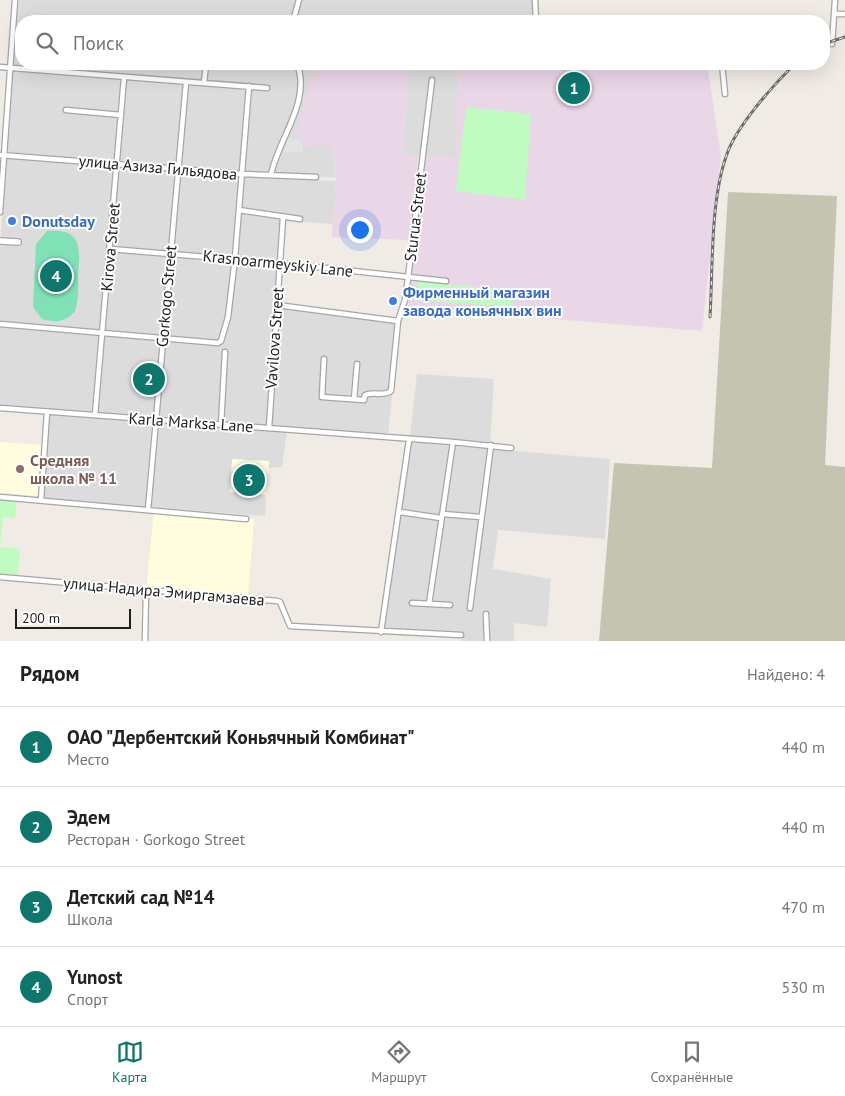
<!DOCTYPE html>
<html lang="ru">
<meta charset="utf-8">
<style>
:root{--surface:#fff;--page:#f2f2f2;--text:#202124;--muted:#757577;--line:#e0e0e0;--accent:#0f766e}
body{margin:0;font-family:"PT Sans",sans-serif;background:var(--page);color:var(--text)}
.scale{position:absolute;left:15px;bottom:12px;width:116px;box-sizing:border-box;padding-left:5px;border:2px solid #1f1f1f;border-top:0;font-size:14px;line-height:18px;white-space:nowrap;color:#1f1f1f;-webkit-text-stroke:4px #fff;paint-order:stroke}
.you{position:absolute;left:359px;top:229px;width:18px;height:18px;margin:-12px;border:4px solid #fff;border-radius:50%;background:#1a73e8;box-shadow:0 0 0 8px #1a73e833}
.badge{display:grid;place-items:center;width:32px;height:32px;border-radius:50%;background:var(--accent);color:#fff;font-size:16px;font-weight:700}
.pin{position:absolute;translate:-50% -50%;border:2px solid #fff;box-shadow:0 1px 5px #0006}
.list{margin:0;padding:0;list-style:none}
h2{display:flex;justify-content:space-between;align-items:center;height:65px;margin:0;padding:0 20px;font-size:21px}
h2 small{font-size:16px;font-weight:400;color:var(--muted)}
.list li{display:grid;grid-template-columns:32px 1fr auto;gap:15px;align-items:center;box-sizing:border-box;height:80px;padding:0 20px;border-top:1px solid var(--line)}
.list b{display:block;font-size:19px;white-space:nowrap}
.list p{margin:0;font-size:16px;white-space:nowrap;color:var(--muted)}
.list em{font-size:16px;font-style:normal;color:var(--muted)}
.icon{flex:none;width:28px;height:28px;fill:none;stroke:currentColor;stroke-width:2;stroke-linecap:round;stroke-linejoin:round}
.map{position:relative;flex:none;width:845px;height:641px;overflow:hidden}
.search{position:absolute;background:var(--surface);box-shadow:0 5px 20px #0002;left:15px;right:15px;top:15px;height:55px;display:flex;align-items:center;gap:12px;box-sizing:border-box;padding:0 18px;border-radius:20px;color:var(--muted);font-size:19px}
.sheet{height:385px;background:var(--surface)}
nav{display:flex;justify-content:space-around;align-items:center;box-sizing:border-box;height:70px;border-top:1px solid var(--line);background:var(--surface);font-size:14px;color:var(--muted)}
nav a{display:grid;justify-items:center;gap:2px}
nav .on{color:var(--accent)}
.map>svg:first-child{display:block}
.residential{fill:#dddcdc}
.industrial{fill:#e9d6e7}
.education{fill:#fffdde}
.construction{fill:#c5c4b0}
.park{fill:#c0fbc2}
.pitch{fill:#80e1b7}
.parking{fill:#e3e3e3}
.lines{fill:none;stroke-linecap:round;stroke-linejoin:round}
.minor-casing{stroke:#a6a6a6;stroke-width:7}
.tertiary-casing{stroke:#a6a6a6;stroke-width:8}
.minor{stroke:#fff;stroke-width:4.5}
.tertiary{stroke:#fff;stroke-width:5.5}
.rail-casing{stroke:#6d6d6d;stroke-width:3}
.rail{stroke:#fff;stroke-width:1;stroke-dasharray:4;stroke-linecap:butt}
.shop-dot{fill:#3f7fe0;stroke:#fff;stroke-width:2}
.education-dot{fill:#8d6e63;stroke:#fff;stroke-width:2}
.labels{text-anchor:middle;stroke-width:4;stroke-linejoin:round;paint-order:stroke}
.street-label{font-size:16px;fill:#1f1f1f;stroke:#fff}
.shop-label{font-size:16px;font-weight:bold;fill:#366cbe;stroke:#fff;text-anchor:start}
.education-label{font-size:16px;font-weight:bold;fill:#785e54;stroke:#fff;text-anchor:start}
</style>
<div class="map">
<svg width="845" height="641" viewBox="0 0 845 641">
<rect width="100%" height="100%" fill="#f0ebe4"/>
<path class="residential" d="M19,0H533L534,21H21V64H325L311,78L333,145L335,178L327,177L245,171L252,88L13,67Z
M410,64H459L456,157L418,158L402,155Z
M12,71L246,90L240,177L336,181L333,224L283,221L279,307L400,323L388,435L0,407V248Z
M417,374L494,379L490,443L410,436Z
M49,414L152,421L145,507L43,499Z
M156,422L287,431L282,467L268,468L269,462L230,492L266,495L265,516L150,507Z
M411,442L610,459L605,539L498,530L493,569L551,579L547,627L514,623V641H462V638L384,635Z"/>
<path class="industrial" d="M325,64H410L402,154L418,158L409,240L332,237L336,181L333,145L304,147V141L295,136L311,78Z
M459,64H707L721,156L702,331L408,307L425,156L456,157Z"/>
<path class="education" d="M0,442L42,445L38,496L0,493Z
M232,459L269,461L266,495L230,492Z
M154,510L254,519L248,597L146,591Z"/>
<path class="construction" d="M728,192L837,196L825,465L845,467V641H599L614,463L712,468Z"/>
<path class="park" d="M466,107L531,114L525,200L456,191Z
M418,282L514,290L512,307L416,300Z
M0,497L17,499L15,518L3,517L0,547L20,549L18,576L0,575Z"/>
<path class="pitch" d="M47,231C83,228 80,248 78,276C78,287 79,300 75,311C66,322 56,323 42,319L33,307L36,244Z"/>
<path class="parking" d="M289,137L303,141V152H284Z"/>
<g class="lines">
<defs>
<path id="minor" d="M535,0L536,20
M836,14H845
M536,19L583,21
M293,21L299,0
M832,44L835,0
M722,64L725,94
M0,67L267,88
M204,83L206,64
M66,110L121,115
M0,155L243,174L316,177
M271,175C277,141 312,101 297,64
M239,210L300,219
M0,212L15,0
M110,249L279,263L446,281
M277,305L398,321
M0,324L218,343L221,341L228,317L235,258L249,86
M324,359L322,397L364,400L365,395C374,391 383,397 391,391L398,321L405,300L408,278L432,80
M354,399L357,364
M0,408L453,442L511,448
M95,415L124,78
M221,425L225,352
M269,428L283,218
M0,497L246,519
M41,500L47,412
M148,510L186,83
M400,512L441,518
M442,514L481,517
M0,577L277,601L280,602L290,626L461,635
M412,603L450,605
M429,604L453,442
M470,608L491,445
M486,614L487,641
M381,632L409,440
M145,641L146,591"/>
<path id="tertiary" d="M0,241L18,242"/>
</defs>
<use href="#minor" class="minor-casing"/>
<use href="#tertiary" class="tertiary-casing"/>
<use href="#minor" class="minor"/>
<use href="#tertiary" class="tertiary"/>
<defs>
<path id="rail" d="M824,44L845,37
M710,317C713,268 710,200 727,154C736,127 774,84 795,64"/>
</defs>
<use href="#rail" class="rail-casing"/>
<use href="#rail" class="rail"/>
</g>
<g class="shop-dot">
<circle cx="12" cy="221" r="5"/>
<circle cx="393" cy="301" r="5"/>
</g>
<circle class="education-dot" cx="20" cy="469" r="5"/>
<g class="labels">
<g class="street-label">
<text transform="translate(158 167) rotate(5)" y="6">улица Азиза Гильядова</text>
<text transform="translate(415 217) rotate(-83)" y="6">Sturua Street</text>
<text transform="translate(110 247) rotate(-85)" y="6">Kirova Street</text>
<text transform="translate(278 263) rotate(6)" y="6">Krasnoarmeyskiy Lane</text>
<text transform="translate(166 296) rotate(-85)" y="6">Gorkogo Street</text>
<text transform="translate(274 338) rotate(-86)" y="6">Vavilova Street</text>
<text transform="translate(191 422) rotate(4)" y="6">Karla Marksa Lane</text>
<text transform="translate(164 591) rotate(5)" y="6">улица Надира Эмиргамзаева</text>
</g>
<g class="shop-label">
<text x="22" y="227">Donutsday</text>
<text x="403" y="298">Фирменный магазин<tspan x="403" dy="18">завода коньячных вин</tspan></text>
</g>
<g class="education-label">
<text x="30" y="466">Средняя<tspan x="30" dy="18">школа № 11</tspan></text>
</g>
</g>
</svg>
<div class="scale">200 m</div>
<div class="you"></div>
<div class="pin badge" style="left:574px;top:88px">1</div>
<div class="pin badge" style="left:149px;top:379px">2</div>
<div class="pin badge" style="left:249px;top:480px">3</div>
<div class="pin badge" style="left:56px;top:276px">4</div>
<div class="search"><svg class="icon" aria-label="search" viewBox="0 0 24 24"><circle cx="10" cy="10" r="6"/><path d="M15 15l6 6"/></svg>Поиск</div>
</div>
<section class="sheet">
<h2>Рядом<small>Найдено: 4</small></h2>
<ul class="list">
<li><span class="badge">1</span><div><b>ОАО &quot;Дербентский Коньячный Комбинат&quot;</b><p>Место</p></div><em>440 m</em></li>
<li><span class="badge">2</span><div><b>Эдем</b><p>Ресторан · Gorkogo Street</p></div><em>440 m</em></li>
<li><span class="badge">3</span><div><b>Детский сад №14</b><p>Школа</p></div><em>470 m</em></li>
<li><span class="badge">4</span><div><b>Yunost</b><p>Спорт</p></div><em>530 m</em></li>
</ul>
</section>
<nav>
<a class="on"><svg class="icon" aria-label="map" viewBox="0 0 24 24"><path d="M3 6l6-2 6 2 6-2v14l-6 2-6-2-6 2zM9 4v14M15 6v14"/></svg>Карта</a>
<a><svg class="icon" aria-label="directions" viewBox="0 0 24 24"><path d="M12 3l9 9-9 9-9-9zM9 14v-3h6M13 9l2 2-2 2"/></svg>Маршрут</a>
<a><svg class="icon" aria-label="saved" viewBox="0 0 24 24"><path d="M7 4h10v16l-5-4-5 4z"/></svg>Сохранённые</a>
</nav>
